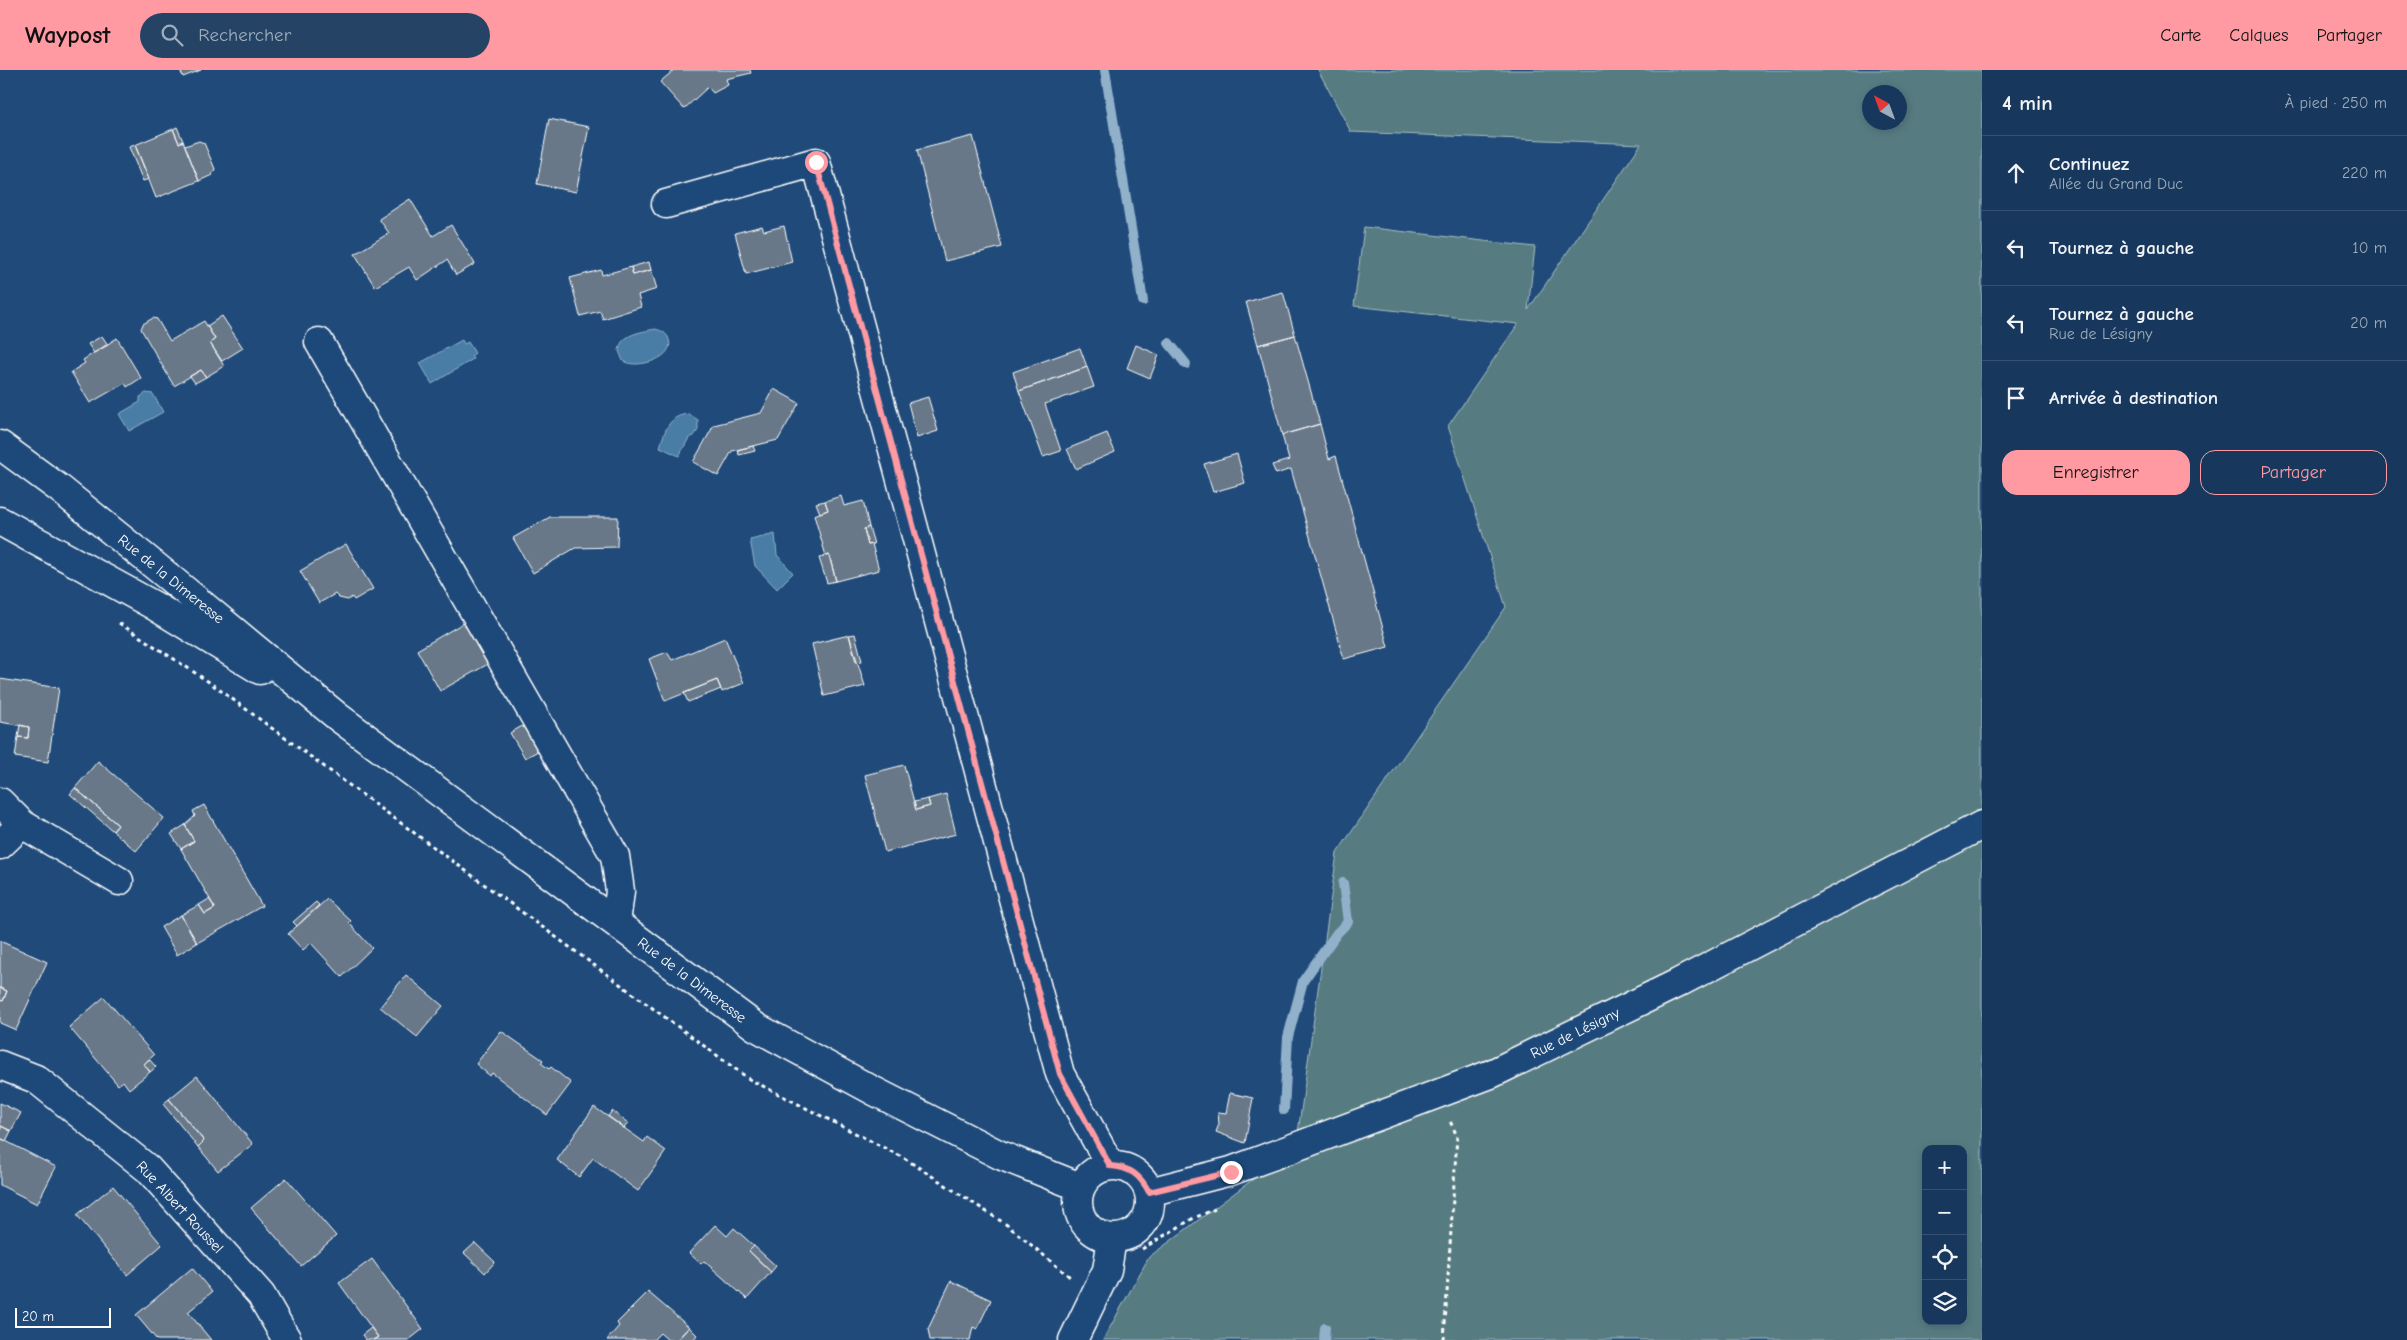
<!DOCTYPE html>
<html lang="fr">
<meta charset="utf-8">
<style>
:root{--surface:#17385c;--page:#244365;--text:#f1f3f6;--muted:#9eacbb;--line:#365272;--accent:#ff9aa2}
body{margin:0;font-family:"Comic Neue",sans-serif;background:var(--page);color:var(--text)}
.controls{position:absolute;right:15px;bottom:15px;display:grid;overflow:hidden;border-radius:10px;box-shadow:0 2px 8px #0003}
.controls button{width:45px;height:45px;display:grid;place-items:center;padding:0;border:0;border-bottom:1px solid var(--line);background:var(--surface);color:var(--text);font:25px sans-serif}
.compass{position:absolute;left:1862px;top:15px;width:45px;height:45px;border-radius:50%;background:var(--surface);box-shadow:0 2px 8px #0003;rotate:319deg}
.scale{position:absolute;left:15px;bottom:12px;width:96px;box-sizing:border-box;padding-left:5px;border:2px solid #fff;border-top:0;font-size:14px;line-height:18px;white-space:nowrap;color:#fff;-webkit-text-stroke:4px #1f4a7a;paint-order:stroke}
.stop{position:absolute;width:15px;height:15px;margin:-11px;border:4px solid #ff9aa2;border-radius:50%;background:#fff}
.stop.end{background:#ff9aa2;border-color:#fff;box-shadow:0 1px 5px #0008}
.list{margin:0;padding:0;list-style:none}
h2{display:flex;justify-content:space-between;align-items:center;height:65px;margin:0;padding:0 20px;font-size:21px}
h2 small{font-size:16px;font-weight:400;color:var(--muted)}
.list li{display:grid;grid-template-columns:32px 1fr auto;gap:15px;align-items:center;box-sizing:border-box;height:75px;padding:0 20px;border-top:1px solid var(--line)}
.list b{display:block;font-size:19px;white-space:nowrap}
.list p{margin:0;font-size:16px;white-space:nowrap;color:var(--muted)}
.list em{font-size:16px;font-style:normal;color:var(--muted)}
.actions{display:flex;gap:10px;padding:15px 20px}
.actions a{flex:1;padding:11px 0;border:1px solid var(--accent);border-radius:15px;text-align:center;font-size:18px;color:var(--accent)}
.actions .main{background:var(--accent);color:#111}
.icon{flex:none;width:28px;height:28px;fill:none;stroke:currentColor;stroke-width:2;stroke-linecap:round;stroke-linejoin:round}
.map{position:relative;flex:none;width:1982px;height:1270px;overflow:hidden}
header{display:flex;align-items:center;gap:30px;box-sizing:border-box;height:70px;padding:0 25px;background:var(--accent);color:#111}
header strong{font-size:24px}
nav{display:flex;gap:28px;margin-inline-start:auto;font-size:18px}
.search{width:350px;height:45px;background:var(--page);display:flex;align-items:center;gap:12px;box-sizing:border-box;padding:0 18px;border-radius:28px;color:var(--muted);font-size:19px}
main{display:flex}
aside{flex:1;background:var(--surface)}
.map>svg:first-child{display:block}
.green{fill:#567c82;stroke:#aabec0;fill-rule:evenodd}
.water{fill:#487da6;stroke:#91b1ca}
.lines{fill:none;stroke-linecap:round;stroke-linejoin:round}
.stream{stroke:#91b1ca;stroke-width:10}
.building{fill:#687888;stroke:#fff}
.minor-casing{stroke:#fff;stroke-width:31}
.path{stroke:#fff;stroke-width:3;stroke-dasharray:4 4;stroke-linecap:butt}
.minor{stroke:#1f4a7a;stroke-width:28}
.route{stroke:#ff9aa2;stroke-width:6}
.labels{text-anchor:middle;stroke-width:4;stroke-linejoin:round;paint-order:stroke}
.street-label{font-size:15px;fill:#fff;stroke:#1f4a7a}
</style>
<header>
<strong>Waypost</strong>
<div class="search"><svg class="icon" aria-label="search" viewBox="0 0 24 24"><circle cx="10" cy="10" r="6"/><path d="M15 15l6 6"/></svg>Rechercher</div>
<nav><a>Carte</a><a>Calques</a><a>Partager</a></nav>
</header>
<main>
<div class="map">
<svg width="1982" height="1270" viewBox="0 0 1982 1270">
<rect width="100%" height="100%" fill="#1f4a7a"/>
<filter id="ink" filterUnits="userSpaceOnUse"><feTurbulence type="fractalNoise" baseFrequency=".02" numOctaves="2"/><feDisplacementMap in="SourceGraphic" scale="10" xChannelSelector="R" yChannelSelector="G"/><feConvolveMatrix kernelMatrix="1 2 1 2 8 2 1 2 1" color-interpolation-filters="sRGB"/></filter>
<g filter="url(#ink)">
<path class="green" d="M1318,0H1982V1270H1103L1149,1187L1296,1077L1337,783L1506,537L1448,356L1518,254L1354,236L1364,157L1535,177L1528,240L1641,74L1351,62ZM1870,22H1900V52H1870ZM1926,1079H1963V1251H1926Z"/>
<path class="water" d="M655,259C660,260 665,262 668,267C679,288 636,300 623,291L619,281C620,264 641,262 655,259Z
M462,270L464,274L468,272L475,283L471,286L473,289L432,314L420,293Z
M146,323L153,324L163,342L129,361L119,344L140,332V327Z
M689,344L698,350V360L694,366L689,368L679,386L660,377C665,360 669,345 689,344Z
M775,464L777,485L793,503L777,519L755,496L750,470Z"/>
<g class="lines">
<path class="stream" d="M1105,0L1143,231
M1169,273L1186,294
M1284,1040L1288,967L1303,911L1337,863L1348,852L1343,813
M1324,1270L1325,1258"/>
</g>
<path class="building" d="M180,0H201L183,7Z
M674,0H750L751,3L726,9L728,15L713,23L708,17L684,39L660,12Z
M549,49L589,57L576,122L537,114Z
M177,57L183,71L179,73L173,59Z
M173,59L179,73L183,71L199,111L156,128L135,75Z
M973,66L1002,177L945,191L917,80Z
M199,71L204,73L215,99L212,105L199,111L185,76Z
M135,75L149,109L143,111L129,77Z
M410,129L433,166L451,155L475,194L456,205L447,190L417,210L409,197L375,217L355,184L389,163L379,149Z
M762,156L764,161L784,156L792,192L746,204L735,163Z
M649,192L651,200L633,205L631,197Z
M631,197L633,205L651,200L657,219L638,225L641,237L603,249L600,241L580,246L570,208L601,200L602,205Z
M1283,222L1295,265L1258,275L1246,232Z
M222,246L243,278L222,291L210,273L215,269L207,256Z
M153,248L157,249L170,271L204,251L215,269L210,273L224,296L206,307L201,300L174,316L141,259L143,254Z
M1295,265L1320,354L1282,365L1258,275Z
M102,266L108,275L94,283L88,274Z
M117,268L141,308L127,317L125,313L90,333L71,302L85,293L83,290Z
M1136,275L1159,285L1150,308L1127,298Z
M1080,278L1087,297L1019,321L1013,302Z
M1087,297L1094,317L1045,334L1061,381L1043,387L1019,321Z
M201,300L206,307L195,313L190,306Z
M774,319L799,333L778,370L732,381L718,406L693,392L714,355L761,343Z
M928,327L938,361L917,368L908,333Z
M1320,354L1329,389L1336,386L1388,577L1344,589L1291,399L1276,404L1272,395L1289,390L1282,365Z
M1107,363L1115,382L1076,399L1067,379Z
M753,376L755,381L739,385L738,380Z
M1237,384L1245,413L1213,422L1204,394Z
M841,426L844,436L863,431L869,457L864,459L868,475L872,474L879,500L836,511L829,485L826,486L814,445L828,440L825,431Z
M825,431L828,440L820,443L816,433Z
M550,447H618L617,477L575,478L533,503L513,468Z
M869,457L874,474L868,475L864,459Z
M346,474L373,519L354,530L352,527L348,530L339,528L335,524L319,533L300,501Z
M829,485L836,511L827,513L819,488Z
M465,552L488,594L440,621L417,580Z
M855,564L862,591L856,592L849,565Z
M849,565L865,616L824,626L812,574Z
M725,568L744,613L722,622L717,610L665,631L649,589L667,582L672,590Z
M0,609L59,618L48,692L15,687L18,667L28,668L29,657L0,652Z
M717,610L721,619L688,632L684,623Z
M20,655L29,657L28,668L18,667Z
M524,655L538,681L525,688L510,663Z
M98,691L164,748L136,781L113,761L118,755L75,718Z
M904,695L916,740L930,736L928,729L946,724L956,764L885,782L865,705Z
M75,718L118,755L113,761L70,724Z
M928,729L930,736L916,740L914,732Z
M204,735L262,836L197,873L181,845L199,835L205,844L215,838L181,779L194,771L185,755L195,746L193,741Z
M185,755L194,771L181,779L171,764Z
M209,829L215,838L205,844L199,835Z
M327,829L351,851L349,853L372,878L342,907L311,873L303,880L288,864Z
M316,832L319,835L297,856L293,852Z
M181,845L197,873L177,885L161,857Z
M0,871L47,892L16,960L0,953V930L3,931L7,921L0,918Z
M406,905L443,936L417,967L380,937Z
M0,918L7,921L3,931L0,930Z
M104,927L154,985L144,994L150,1002L129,1019L123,1011L118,1015L69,957Z
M501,961L543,990L541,993L549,999L551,997L571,1013L547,1045L492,1003L490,1006L476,994Z
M149,989L156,997L150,1002L144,994Z
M197,1006L253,1074L218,1101L198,1077L204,1071L169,1029Z
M1230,1023L1253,1028L1245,1073L1216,1062L1219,1054L1218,1042L1226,1043Z
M169,1029L204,1071L198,1077L163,1034Z
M0,1033L21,1043L11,1061L1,1056L0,1058Z
M594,1037L644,1072L647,1067L666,1081L638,1121L593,1088L579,1107L557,1090Z
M612,1041L628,1053L624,1058L608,1046Z
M1,1056L11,1061L6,1071L0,1068Z
M0,1068L56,1097L37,1134L0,1115Z
M286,1108L336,1166L301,1196L251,1138Z
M113,1116L162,1175L127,1205L77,1145Z
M715,1155L727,1166L734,1158L754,1176L749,1181L771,1202L747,1229L704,1191L701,1194L689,1183Z
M475,1173L495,1192L485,1203L464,1183Z
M754,1176L776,1196L771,1202L749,1181Z
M372,1189L423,1259L409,1270H373L378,1267L339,1213Z
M192,1198L212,1222L188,1242L211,1270H157L136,1245Z
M951,1211L991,1230L977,1259L973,1257L970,1270H930L928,1259Z
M648,1222L689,1257L677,1270H668L660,1263L653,1270H607L619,1256L617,1253Z
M689,1257L697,1265L693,1270H677Z
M371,1258L378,1267L373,1270H366L362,1265Z"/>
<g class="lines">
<defs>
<path id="minor" d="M666,134L816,92L1060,1004L1110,1095
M319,272L615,786L620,821L616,853
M0,375L60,419L165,504L338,647L756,957L872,1020L1000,1085L1080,1117
M0,451L153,535L260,600
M0,732L22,754L119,811
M0,775L22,754
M0,995L36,1009L148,1099L261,1225L287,1270
M1078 1132a36 36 0 1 1 72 0a36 36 0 1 1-72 0Z
M1149,1122L1231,1101L1491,1004L1678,913L1982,755
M1073,1270L1107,1200L1112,1169"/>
</defs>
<use href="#minor" class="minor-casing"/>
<path class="path" d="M119,553L209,612L749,1009L904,1088L1007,1155L1070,1207
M1142,1179L1192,1149L1215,1139
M1444,1270L1457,1066L1450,1051"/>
<use href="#minor" class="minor"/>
</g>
</g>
<g class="lines" filter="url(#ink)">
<path class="route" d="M816,92L1060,1004L1110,1096C1130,1097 1140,1105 1149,1122L1231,1102"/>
</g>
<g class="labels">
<g class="street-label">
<text transform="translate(171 509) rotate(39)" y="5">Rue de la Dimeresse</text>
<text transform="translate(692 910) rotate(37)" y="5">Rue de la Dimeresse</text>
<text transform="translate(1575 963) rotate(-26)" y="5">Rue de Lésigny</text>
<text transform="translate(180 1137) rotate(47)" y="5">Rue Albert Roussel</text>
</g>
</g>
</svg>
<div class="controls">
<button>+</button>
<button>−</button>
<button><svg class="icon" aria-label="locate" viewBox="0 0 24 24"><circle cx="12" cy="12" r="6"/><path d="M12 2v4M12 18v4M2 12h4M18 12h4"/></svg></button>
<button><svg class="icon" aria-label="layers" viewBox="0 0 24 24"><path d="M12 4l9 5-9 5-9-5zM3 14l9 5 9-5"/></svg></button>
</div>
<svg class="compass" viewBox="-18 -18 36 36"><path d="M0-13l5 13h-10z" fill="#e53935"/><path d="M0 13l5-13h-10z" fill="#9eacbb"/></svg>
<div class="scale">20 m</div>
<div class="stop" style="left:816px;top:92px"></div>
<div class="stop end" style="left:1231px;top:1102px"></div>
</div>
<aside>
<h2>4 min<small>À pied · 250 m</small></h2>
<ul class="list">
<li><svg class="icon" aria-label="ahead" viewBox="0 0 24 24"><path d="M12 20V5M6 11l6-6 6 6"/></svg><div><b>Continuez</b><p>Allée du Grand Duc</p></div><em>220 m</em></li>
<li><svg class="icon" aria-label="left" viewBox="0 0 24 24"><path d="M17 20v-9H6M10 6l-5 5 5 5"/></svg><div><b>Tournez à gauche</b></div><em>10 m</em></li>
<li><svg class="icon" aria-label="left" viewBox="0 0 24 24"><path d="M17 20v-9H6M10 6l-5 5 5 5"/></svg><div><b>Tournez à gauche</b><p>Rue de Lésigny</p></div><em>20 m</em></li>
<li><svg class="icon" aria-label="arrive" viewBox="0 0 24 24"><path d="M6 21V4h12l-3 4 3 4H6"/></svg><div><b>Arrivée à destination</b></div></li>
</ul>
<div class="actions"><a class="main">Enregistrer</a><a>Partager</a></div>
</aside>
</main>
